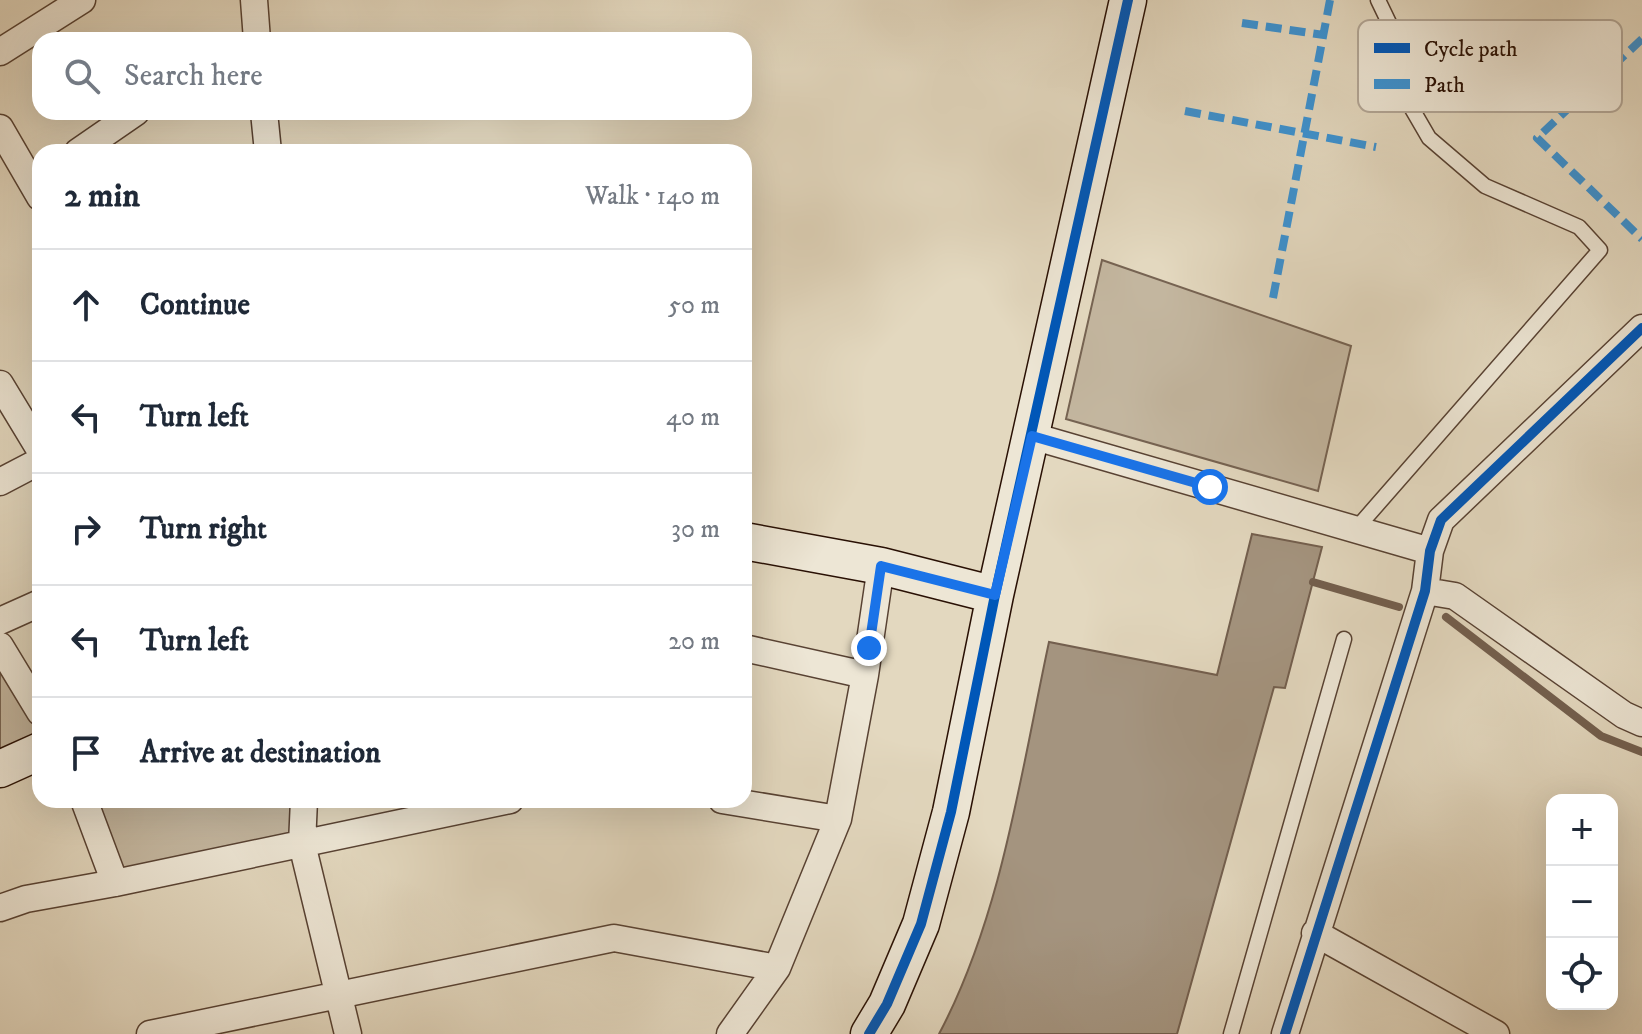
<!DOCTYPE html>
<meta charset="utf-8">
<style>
:root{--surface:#fff;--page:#f6f6f7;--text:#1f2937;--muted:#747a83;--line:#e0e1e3}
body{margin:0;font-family:"IM FELL DW Pica",serif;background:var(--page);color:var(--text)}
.controls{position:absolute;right:24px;bottom:24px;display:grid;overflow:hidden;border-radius:16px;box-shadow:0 8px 32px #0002}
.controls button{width:72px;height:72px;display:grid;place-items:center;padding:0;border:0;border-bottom:2px solid var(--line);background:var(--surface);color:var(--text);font:40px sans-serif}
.stop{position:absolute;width:24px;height:24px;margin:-18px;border:6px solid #1a73e8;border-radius:50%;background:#fff}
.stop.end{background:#1a73e8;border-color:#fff;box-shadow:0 2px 8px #0008}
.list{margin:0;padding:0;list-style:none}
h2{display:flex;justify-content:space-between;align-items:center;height:104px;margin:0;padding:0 32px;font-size:34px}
h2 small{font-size:26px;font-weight:400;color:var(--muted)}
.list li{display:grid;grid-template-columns:52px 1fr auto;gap:24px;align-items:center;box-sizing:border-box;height:112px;padding:0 32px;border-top:2px solid var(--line)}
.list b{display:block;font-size:30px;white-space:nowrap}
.list em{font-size:26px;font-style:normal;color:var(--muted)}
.icon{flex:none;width:44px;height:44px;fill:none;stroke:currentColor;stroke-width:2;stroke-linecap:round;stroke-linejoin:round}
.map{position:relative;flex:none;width:1642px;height:1034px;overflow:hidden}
.search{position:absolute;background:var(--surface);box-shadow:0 8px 32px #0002;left:32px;top:32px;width:720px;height:88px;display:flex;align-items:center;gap:20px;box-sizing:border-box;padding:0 28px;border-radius:24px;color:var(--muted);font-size:30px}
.panel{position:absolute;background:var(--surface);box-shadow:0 8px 32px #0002;left:32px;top:144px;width:720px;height:664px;border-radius:24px}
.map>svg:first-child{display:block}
.green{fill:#c3b69f;stroke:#766352;stroke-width:2}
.water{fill:#a4947f;stroke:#735f4e;stroke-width:2}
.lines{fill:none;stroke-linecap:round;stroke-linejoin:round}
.stream{stroke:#735f4e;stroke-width:8}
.lane-casing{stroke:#584233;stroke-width:17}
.street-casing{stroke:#584233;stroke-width:29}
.secondary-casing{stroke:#291004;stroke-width:39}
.lane{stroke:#ede6d5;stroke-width:14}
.street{stroke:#ede6d5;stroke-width:26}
.secondary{stroke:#ede6d5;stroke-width:36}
.quiet{stroke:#3c92d1;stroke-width:8;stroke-dasharray:16 8;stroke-linecap:butt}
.cycleway-casing{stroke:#ede6d5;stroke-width:15}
.cycleway{stroke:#0057b8;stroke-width:10}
.route{stroke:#1a73e8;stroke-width:10}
.key{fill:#ede6d5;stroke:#b2a696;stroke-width:2}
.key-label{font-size:22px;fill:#291004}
</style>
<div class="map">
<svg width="1642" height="1034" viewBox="0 0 1642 1034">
<rect width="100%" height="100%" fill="#e3d8bf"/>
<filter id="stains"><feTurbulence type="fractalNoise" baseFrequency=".0025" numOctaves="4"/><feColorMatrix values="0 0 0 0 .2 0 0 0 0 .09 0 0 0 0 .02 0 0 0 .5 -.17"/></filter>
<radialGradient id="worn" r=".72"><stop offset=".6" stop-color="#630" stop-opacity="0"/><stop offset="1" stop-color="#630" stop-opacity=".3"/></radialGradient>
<path class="green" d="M1102,260L1351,346L1318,491L1066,419Z
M0,645L40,707V751L0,769Z
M84,800H308L302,844L115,883Z"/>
<path class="water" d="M1252,534L1322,547L1285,688L1274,687L1177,1034H939C1002,915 1021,772 1049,642L1217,675Z"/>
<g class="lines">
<path class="stream" d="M1313,582L1399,607
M1446,617L1601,736L1642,752"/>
<defs>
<path id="lane" d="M1356,529L1600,250L1579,227L1485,186L1429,138L1404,95V54L1378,0
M1231,1034L1344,639"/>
<path id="street" d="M254,0L257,40
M0,52L82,0
M264,112L268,152
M0,128L40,197
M78,152L136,112
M0,384L40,450
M1032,436L1430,551
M0,482L40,461
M1425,591L1455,596L1624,715L1642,723
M0,621L40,603
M0,646L40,712
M744,648L865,675
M84,800L115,883
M304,800L302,844L348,1034
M722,800L838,819
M0,908L26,899L115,883L510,800
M1315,933L1496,1034
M150,1034L614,938L777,968
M730,1034L777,968L838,819L865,675L881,566
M1285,1034L1425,591L1430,551L1441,520L1642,328"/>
<path id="secondary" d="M744,541L881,566L995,595
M0,769L40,751
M869,1034L887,1004L921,924L951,812L995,595L1128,0"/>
</defs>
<use href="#lane" class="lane-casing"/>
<use href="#street" class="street-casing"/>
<use href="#secondary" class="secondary-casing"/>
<use href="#lane" class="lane"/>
<use href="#street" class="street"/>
<use href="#secondary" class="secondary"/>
<path class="quiet" d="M1242,23L1324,35
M1642,39L1537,138L1642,239
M1185,111L1376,147
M1273,298L1330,0"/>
<defs>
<path id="cycleway" d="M869,1034L887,1004L921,924L951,812L995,595L1128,0
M1285,1034L1425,591L1430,551L1441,520L1642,328"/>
</defs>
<use href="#cycleway" class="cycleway-casing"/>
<use href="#cycleway" class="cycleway"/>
</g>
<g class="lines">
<path class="route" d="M869,648L881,566L995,595L1032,436L1210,487"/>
</g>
<rect x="1358" y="20" width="264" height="92" rx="12" class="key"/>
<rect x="1374" y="43" width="36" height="10" fill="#0057b8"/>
<rect x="1374" y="79" width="36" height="10" fill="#3c92d1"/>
<g class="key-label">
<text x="1424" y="56">Cycle path</text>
<text x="1424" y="92">Path</text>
</g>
<rect width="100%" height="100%" filter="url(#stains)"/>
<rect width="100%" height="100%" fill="url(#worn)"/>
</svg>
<div class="controls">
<button>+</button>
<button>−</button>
<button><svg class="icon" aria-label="locate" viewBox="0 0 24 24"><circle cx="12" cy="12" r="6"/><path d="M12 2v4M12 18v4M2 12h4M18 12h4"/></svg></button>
</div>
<div class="stop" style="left:1210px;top:487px"></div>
<div class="stop end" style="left:869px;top:648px"></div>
<div class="search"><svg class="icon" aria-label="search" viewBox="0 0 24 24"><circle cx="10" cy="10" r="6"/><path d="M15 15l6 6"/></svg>Search here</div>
<section class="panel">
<h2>2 min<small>Walk · 140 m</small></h2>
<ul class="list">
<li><svg class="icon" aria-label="ahead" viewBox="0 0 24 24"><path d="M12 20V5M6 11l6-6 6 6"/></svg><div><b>Continue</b></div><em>50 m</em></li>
<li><svg class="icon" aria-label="left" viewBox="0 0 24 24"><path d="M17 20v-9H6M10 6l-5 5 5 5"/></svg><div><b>Turn left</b></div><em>40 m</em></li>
<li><svg class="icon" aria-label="right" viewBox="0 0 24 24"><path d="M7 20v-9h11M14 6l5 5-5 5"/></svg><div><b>Turn right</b></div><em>30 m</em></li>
<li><svg class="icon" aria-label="left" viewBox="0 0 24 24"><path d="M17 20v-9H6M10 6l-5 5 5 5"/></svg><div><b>Turn left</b></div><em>20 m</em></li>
<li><svg class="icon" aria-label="arrive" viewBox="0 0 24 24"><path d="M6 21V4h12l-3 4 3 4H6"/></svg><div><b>Arrive at destination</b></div></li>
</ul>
</section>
</div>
